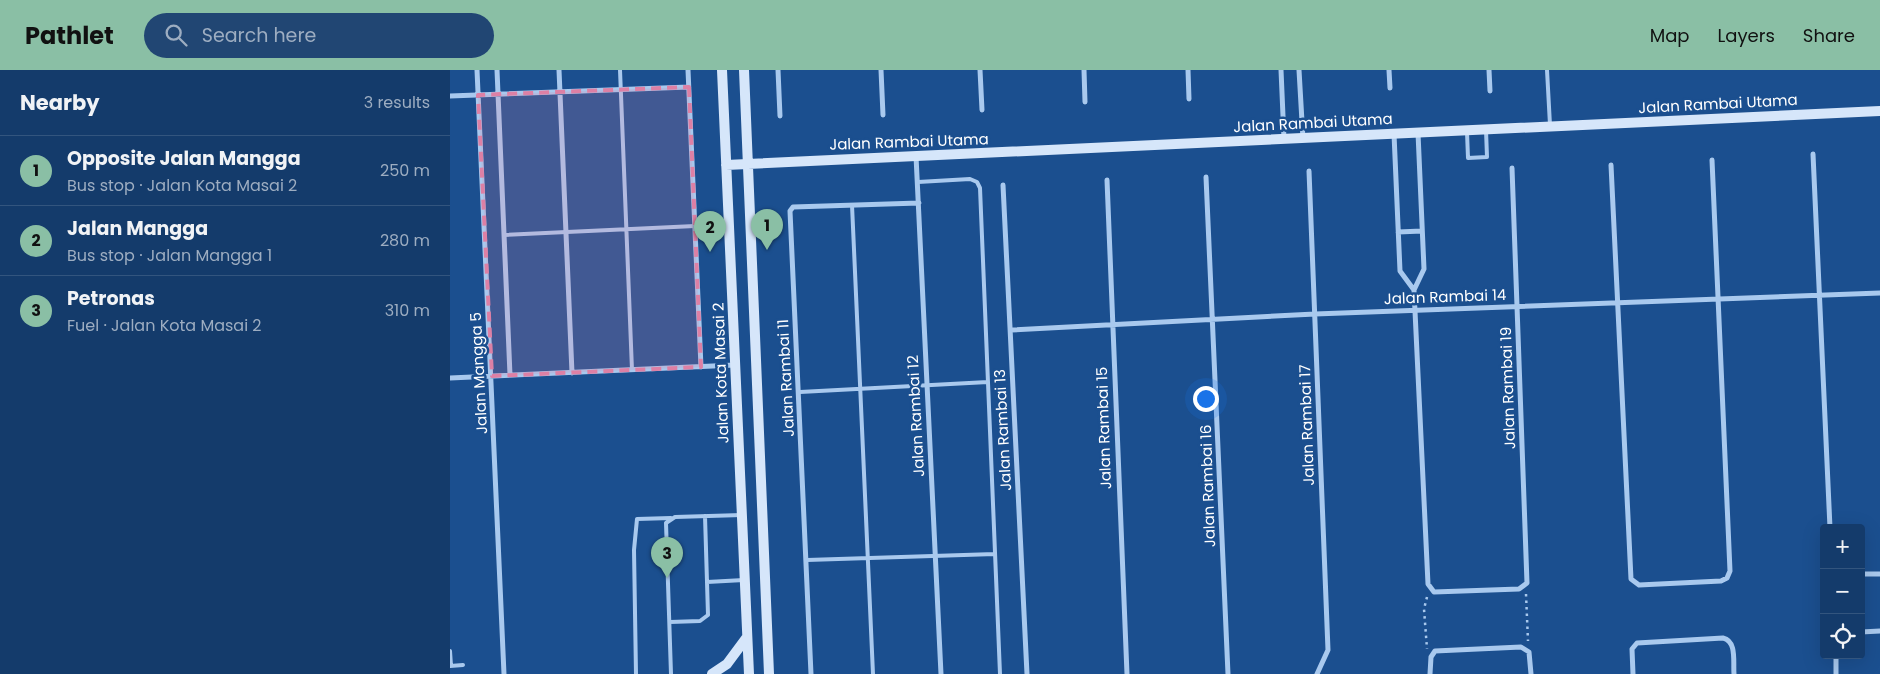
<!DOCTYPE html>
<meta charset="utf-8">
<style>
:root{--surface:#143b6b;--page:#214673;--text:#f1f3f6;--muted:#9dadc1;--line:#33557e;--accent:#8abfa5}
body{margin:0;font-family:Poppins,sans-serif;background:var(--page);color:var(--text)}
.controls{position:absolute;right:15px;bottom:15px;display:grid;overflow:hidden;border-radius:5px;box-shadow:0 5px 20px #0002}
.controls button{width:45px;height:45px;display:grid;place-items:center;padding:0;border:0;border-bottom:1px solid var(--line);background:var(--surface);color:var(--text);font:25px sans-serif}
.you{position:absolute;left:755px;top:328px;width:18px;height:18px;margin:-12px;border:4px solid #fff;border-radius:50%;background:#1a73e8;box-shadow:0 0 0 8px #1a73e833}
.badge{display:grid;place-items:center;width:32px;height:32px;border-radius:50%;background:var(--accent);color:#111;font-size:16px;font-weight:700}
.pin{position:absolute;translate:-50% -41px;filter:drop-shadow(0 1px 2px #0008)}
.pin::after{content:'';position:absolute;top:26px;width:18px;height:15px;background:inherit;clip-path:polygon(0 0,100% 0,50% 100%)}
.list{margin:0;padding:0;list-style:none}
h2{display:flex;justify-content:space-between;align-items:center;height:65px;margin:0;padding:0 20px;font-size:21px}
h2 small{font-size:16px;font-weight:400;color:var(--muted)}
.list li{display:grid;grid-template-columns:32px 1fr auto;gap:15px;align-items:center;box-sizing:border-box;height:70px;padding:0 20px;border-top:1px solid var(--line)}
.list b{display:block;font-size:19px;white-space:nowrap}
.list p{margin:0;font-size:16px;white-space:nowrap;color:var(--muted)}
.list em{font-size:16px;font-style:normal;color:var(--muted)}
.icon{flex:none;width:28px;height:28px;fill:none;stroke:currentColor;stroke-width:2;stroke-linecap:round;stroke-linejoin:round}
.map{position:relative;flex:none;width:1430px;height:604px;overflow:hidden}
header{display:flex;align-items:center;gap:30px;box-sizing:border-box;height:70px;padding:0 25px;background:var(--accent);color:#111}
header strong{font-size:24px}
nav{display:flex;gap:28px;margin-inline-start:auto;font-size:18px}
.search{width:350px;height:45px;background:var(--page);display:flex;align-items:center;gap:12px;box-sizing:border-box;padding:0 18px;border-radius:28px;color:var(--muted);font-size:19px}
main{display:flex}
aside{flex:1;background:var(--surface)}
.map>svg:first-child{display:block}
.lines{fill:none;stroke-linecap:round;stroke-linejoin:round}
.path{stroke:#a9c9ee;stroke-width:2.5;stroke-dasharray:2.5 4;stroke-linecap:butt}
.lane{stroke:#a9c9ee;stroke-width:4}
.street{stroke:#a9c9ee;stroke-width:5}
.secondary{stroke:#d6e6fa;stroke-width:10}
.marked{fill:#dd80a5;fill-opacity:0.2;stroke:#dd80a5;stroke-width:4;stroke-dasharray:10 6;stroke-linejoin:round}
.labels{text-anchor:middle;stroke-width:5;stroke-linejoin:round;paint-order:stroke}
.street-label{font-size:15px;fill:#fff;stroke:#1b4f8f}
</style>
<header>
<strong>Pathlet</strong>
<div class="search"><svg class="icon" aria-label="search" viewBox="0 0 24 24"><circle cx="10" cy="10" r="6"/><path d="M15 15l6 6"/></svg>Search here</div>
<nav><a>Map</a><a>Layers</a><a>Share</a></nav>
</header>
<main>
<aside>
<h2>Nearby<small>3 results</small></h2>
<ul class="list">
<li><span class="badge">1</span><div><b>Opposite Jalan Mangga</b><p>Bus stop · Jalan Kota Masai 2</p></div><em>250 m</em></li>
<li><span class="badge">2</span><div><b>Jalan Mangga</b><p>Bus stop · Jalan Mangga 1</p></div><em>280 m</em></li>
<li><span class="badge">3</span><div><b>Petronas</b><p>Fuel · Jalan Kota Masai 2</p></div><em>310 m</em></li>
</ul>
</aside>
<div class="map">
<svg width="1430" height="604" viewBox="0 0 1430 604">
<rect width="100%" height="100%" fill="#1b4f8f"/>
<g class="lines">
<path class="path" d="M1076,524L1078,571
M977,527L974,539L977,579"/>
<path class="lane" d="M170,0L182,300
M1097,0L1100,55
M1017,62L1018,88L1037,87L1036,60
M468,112L520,109L527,112L530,118L550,604
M402,135L423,604
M54,165L245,156
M350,322L538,312
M357,490L545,484
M257,512L294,510
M220,552L250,551L258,545L255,446
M0,581L1,596
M0,596L13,595
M186,604L184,480L187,449L221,448
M221,604L216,453L225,447L292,445"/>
<path class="street" d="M27,0L54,604
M47,0L60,305
M109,0L122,303
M238,0L251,297
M328,0L330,46
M431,0L433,45
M530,0L532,40
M634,0L635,32
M738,0L739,29
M831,0L834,69
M849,0L853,69
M939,0L940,18
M1039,0L1040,21
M0,26L239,17
M968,63L974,199L964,220L978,514L984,522L1069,519L1077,513L1062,98
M944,64L950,201L964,220
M1363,84L1380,458
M466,86L491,604
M1161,95L1181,509L1189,515L1271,511L1277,508L1280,501L1262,90
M859,101L878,580L867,604
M756,107L778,604
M657,110L677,604
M553,115L577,604
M948,162L972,161
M561,260L865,244L1430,223
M0,308L285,295
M1411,504H1430
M1411,562L1430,561
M1386,585V604
M361,604L340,141L343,137L469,133
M980,604L981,587L985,581L1071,577L1079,582L1081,604
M1183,604L1182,579L1187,573L1273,568C1287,571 1283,592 1284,604"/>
<path class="secondary" d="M272,0L299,604
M294,0L319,604
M276,95L1430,41
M262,604L277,594L297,567"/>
</g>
<path class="marked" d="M239,17L251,297L42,306L28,25Z"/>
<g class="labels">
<g class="street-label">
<text transform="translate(1268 34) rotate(-3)" y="5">Jalan Rambai Utama</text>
<text transform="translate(863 53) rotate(-3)" y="5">Jalan Rambai Utama</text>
<text transform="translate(459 72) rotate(-2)" y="5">Jalan Rambai Utama</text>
<text transform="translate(995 227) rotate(-2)" y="5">Jalan Rambai 14</text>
<text transform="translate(29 303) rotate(-93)" y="5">Jalan Mangga 5</text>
<text transform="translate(271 303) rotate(-92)" y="5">Jalan Kota Masai 2</text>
<text transform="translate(336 308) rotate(-93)" y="5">Jalan Rambai 11</text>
<text transform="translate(1058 318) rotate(-92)" y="5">Jalan Rambai 19</text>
<text transform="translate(466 346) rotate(-93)" y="5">Jalan Rambai 12</text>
<text transform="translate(857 355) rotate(-92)" y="5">Jalan Rambai 17</text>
<text transform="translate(654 358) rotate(-92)" y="5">Jalan Rambai 15</text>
<text transform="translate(553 360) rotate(-93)" y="5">Jalan Rambai 13</text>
<text transform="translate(758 416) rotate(-92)" y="5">Jalan Rambai 16</text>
</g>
</g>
</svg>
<div class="controls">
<button>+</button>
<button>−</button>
<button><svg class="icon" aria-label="locate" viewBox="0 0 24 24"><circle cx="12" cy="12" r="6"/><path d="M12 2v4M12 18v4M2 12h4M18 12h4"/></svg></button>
</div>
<div class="you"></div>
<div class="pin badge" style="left:317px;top:180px">1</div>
<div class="pin badge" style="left:260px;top:182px">2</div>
<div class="pin badge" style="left:217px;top:508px">3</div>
</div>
</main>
